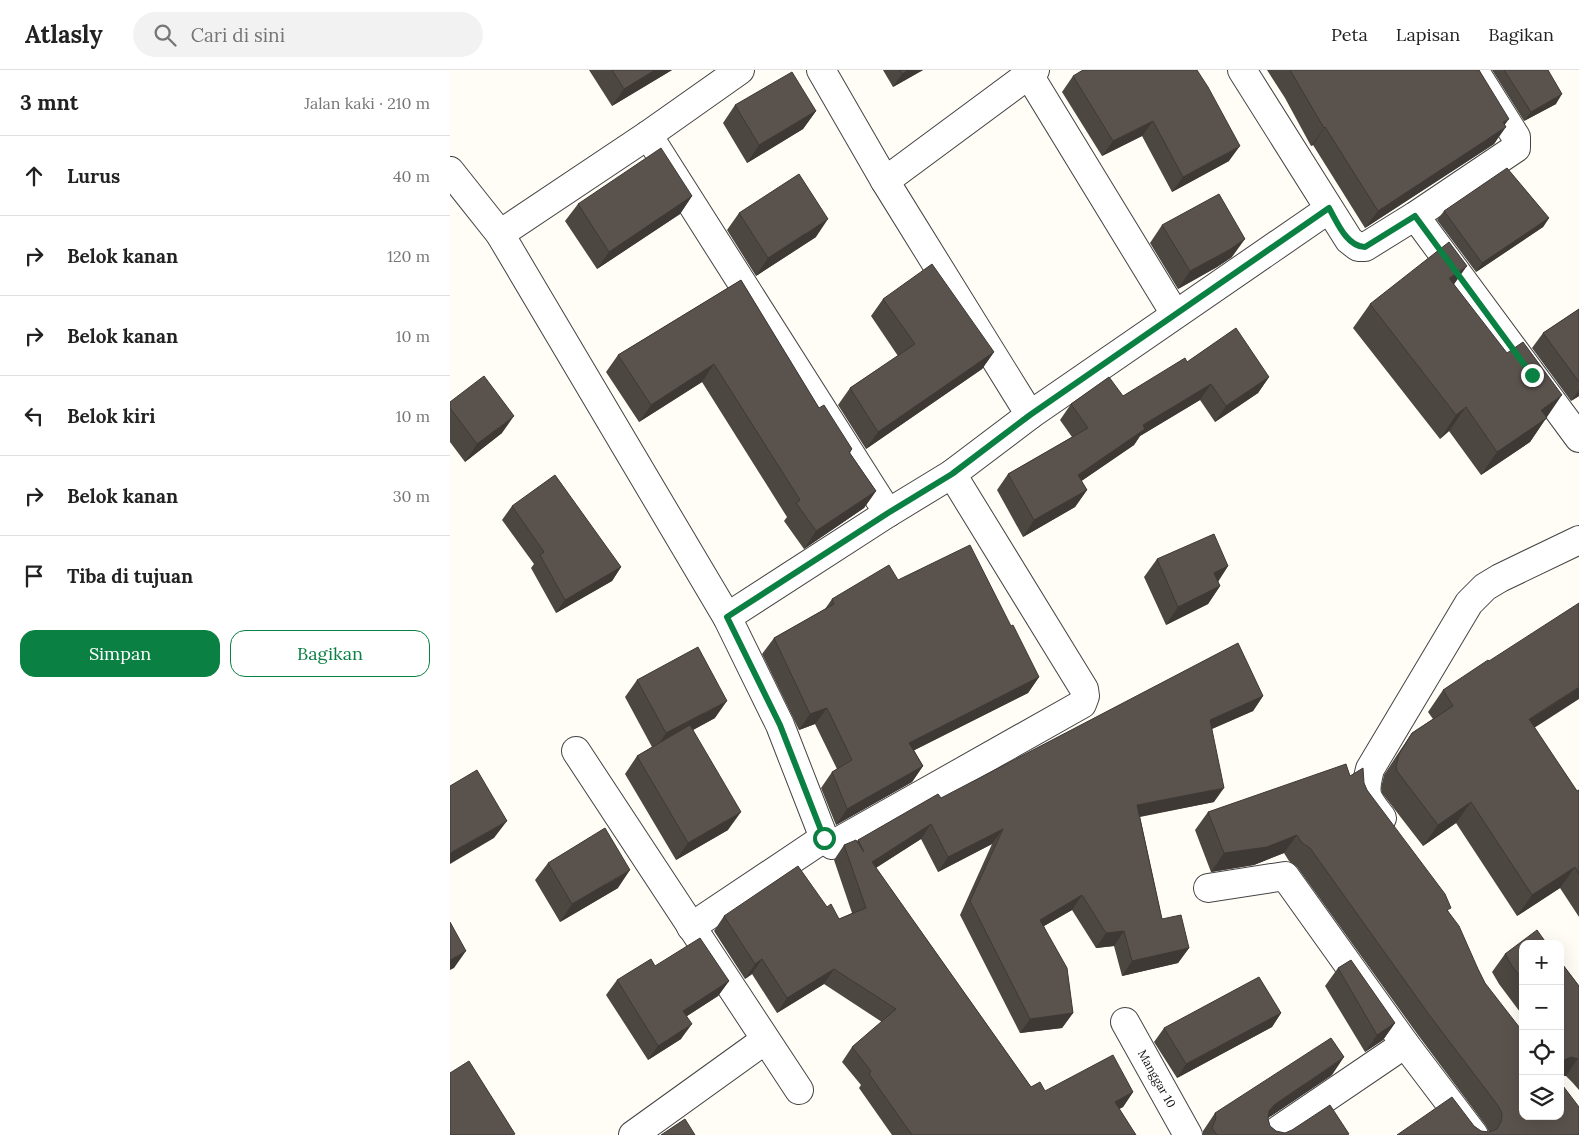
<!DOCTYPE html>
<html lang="id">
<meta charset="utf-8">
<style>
:root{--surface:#fff;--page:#f2f2f2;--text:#222;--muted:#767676;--line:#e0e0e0;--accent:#0b8043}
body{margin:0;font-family:Lora,serif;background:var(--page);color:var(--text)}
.controls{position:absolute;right:15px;bottom:15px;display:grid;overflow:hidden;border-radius:10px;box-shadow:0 5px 20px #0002}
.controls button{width:45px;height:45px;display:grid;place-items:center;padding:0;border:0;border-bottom:1px solid var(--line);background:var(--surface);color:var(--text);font:25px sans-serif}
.stop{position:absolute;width:15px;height:15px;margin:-11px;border:4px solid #0b8043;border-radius:50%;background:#fff}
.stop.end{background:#0b8043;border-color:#fff;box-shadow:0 1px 5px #0008}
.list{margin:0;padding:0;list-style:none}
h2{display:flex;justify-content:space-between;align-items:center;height:65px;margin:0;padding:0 20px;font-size:21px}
h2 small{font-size:16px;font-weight:400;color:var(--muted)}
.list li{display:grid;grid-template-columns:32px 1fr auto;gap:15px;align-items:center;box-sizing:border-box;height:80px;padding:0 20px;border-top:1px solid var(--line)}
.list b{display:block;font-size:19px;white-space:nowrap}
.list em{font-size:16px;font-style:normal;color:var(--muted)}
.actions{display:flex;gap:10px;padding:15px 20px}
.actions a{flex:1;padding:11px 0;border:1px solid var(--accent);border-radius:15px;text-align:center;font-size:18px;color:var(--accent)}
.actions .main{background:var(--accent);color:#fff}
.icon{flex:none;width:28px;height:28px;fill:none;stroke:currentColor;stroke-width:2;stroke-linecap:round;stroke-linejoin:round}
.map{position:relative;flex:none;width:1129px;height:1065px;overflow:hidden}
header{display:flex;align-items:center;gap:30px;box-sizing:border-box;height:70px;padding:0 25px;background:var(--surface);border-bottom:1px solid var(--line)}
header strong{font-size:24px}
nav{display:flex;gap:28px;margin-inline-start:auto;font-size:18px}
.search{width:350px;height:45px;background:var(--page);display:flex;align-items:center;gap:12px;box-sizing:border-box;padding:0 18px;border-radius:28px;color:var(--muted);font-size:19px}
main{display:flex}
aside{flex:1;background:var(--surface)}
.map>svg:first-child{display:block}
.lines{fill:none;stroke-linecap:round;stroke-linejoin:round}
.minor-casing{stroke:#444;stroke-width:30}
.minor{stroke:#fff;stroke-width:28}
.wall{fill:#4d4742}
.shaded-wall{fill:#3f3936}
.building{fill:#5a524d;stroke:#3f3936}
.route{stroke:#0b8043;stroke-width:6}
.labels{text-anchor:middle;stroke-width:5;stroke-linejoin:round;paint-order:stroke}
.street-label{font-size:12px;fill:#111;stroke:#fff}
</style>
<header>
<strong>Atlasly</strong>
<div class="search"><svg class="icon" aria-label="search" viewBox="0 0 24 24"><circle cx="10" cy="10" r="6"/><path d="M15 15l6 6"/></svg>Cari di sini</div>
<nav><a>Peta</a><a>Lapisan</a><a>Bagikan</a></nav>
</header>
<main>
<aside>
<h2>3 mnt<small>Jalan kaki · 210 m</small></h2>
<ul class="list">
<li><svg class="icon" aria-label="ahead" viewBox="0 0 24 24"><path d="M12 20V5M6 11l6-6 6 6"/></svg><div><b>Lurus</b></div><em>40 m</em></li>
<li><svg class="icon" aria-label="right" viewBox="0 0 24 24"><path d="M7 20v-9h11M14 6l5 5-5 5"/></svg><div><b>Belok kanan</b></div><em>120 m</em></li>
<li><svg class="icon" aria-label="right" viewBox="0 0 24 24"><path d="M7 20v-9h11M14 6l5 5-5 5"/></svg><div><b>Belok kanan</b></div><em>10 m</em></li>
<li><svg class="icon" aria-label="left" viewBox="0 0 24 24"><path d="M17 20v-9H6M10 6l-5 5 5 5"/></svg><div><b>Belok kiri</b></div><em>10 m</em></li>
<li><svg class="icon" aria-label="right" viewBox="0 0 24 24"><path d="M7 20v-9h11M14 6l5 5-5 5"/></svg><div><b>Belok kanan</b></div><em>30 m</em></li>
<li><svg class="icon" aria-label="arrive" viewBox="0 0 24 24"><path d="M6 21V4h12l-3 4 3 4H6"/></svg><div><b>Tiba di tujuan</b></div></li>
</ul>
<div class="actions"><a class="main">Simpan</a><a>Bagikan</a></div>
</aside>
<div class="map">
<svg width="1129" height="1065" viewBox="0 0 1129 1065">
<rect width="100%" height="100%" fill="#fffdf5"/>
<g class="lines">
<defs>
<g id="minor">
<path d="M371,0L435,111L580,345"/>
<path d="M576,0L725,244"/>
<path d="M792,0L899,170L908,177H915L965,146L1066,78V67L1024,0"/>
<path d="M198,65L438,443"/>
<path d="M0,101L50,164L277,547L330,655L374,768L382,775L632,634L635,626L634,619L502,404"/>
<path d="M435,111L585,0"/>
<path d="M965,146L1129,368"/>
<path d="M50,164L198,65L290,0"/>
<path d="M277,547L438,443L502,404L580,345L879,139"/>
<path d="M126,681L349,1020"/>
<path d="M932,748C916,727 913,726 920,699L1019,533L1035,517L1050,508L1129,470"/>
<path d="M758,818L835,806L955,974L1024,1065"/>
<path d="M241,857L374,768"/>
<path id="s1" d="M675,952L738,1065"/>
<path d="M183,1065L315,970"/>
<path d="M821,1065L955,974"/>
</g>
</defs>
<use href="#minor" class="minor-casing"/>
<use href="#minor" class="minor"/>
</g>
<path class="wall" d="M139,0H222L162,36Z
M433,0H473L443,17Z
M817,0H1029L1055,55L1044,74L915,158L863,75L861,76L835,28Z
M1042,0H1098L1106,34L1074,51Z
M623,6L779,91L722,122L692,66L652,86L612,22Z
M285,35L366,41L353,59L297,93L273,53Z
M242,126L230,144L147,199L115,151L128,134Z
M994,141L1099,148L1093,157L1026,202L987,150Z
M289,143L366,167L306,206L277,160Z
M712,155L782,187L767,197L728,219L700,173Z
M291,210L369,338L402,379L400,383L426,421L414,438L354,479L334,451L337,447L252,312L189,352L156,302L168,285Z
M1004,215L1096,348L1080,372L1031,405L999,361L990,369L903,258L920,234Z
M433,229L544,282L532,299L416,379L388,335L400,318L448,286L421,246Z
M1129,239V326L1121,331L1082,278L1093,263Z
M737,292L819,307L808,323L765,352L750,330L690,366L684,375L631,411L637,420L625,437L573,467L547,420L558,404L622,367L610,350L621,334L673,326Z
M0,332L52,363L15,392L0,372Z
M62,436L171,497L162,511L106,543L81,498L84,494L52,450Z
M707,489L778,496L768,512L770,516L758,534L716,555L694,507Z
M448,510L561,556L589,607L578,623L464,680L473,696L462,712L386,755L371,718L382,702L387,699L365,654L349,660L312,584L324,568L375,539L382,529Z
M187,610L265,648L243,660L278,760L226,790L175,704L187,686L202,677L175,627Z
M993,620L1084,658L1127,721L1129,720V847L1110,818L1067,846L1006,753L973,776L932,723L931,718L934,705L947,685L962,663L983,649L978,642Z
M813,626L803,641L762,659L764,732L690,747L712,849L739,878L728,893L672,906L664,876L646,878L622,840L594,856L623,943L612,958L570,963L510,845L542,774L488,802L471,769L426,798L581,1017L595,1021L683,1022L673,1037L669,1039L686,1065H442L409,1018L411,1015L392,992L402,977L432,952L374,914L327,943L302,904L295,909L264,861L274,846L377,837L389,849L402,843L384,790L394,775L407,771L408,770L491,728Z
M900,706L914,713L917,720L998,841L1028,899L1035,913L1129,1065H947L1024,1056L1031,1061L1039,1062L1036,1056L968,965L847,797L839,791L834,783L804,795L761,802L745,760L758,742Z
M98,793L168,818L110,852L85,810Z
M1073,874V946L1049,914L1042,902L1055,884Z
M1110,891L1129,916V1020L1122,1012L1116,1006H1110Z
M205,896L279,911L268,926L237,946L231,969L198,990L156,925L167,910Z
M888,898L945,953L933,970L915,982L875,916Z
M831,943L822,957L727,1008L704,972L714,958Z
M882,1005L818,1048V1049L820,1056L826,1061L835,1063L898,1065H753V1061L765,1043Z"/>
<path class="shaded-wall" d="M205,0H222L162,36L174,19Z
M458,0H473L443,17L452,4Z
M1112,24L1106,34L1074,51L1081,42Z
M366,41L353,59L297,93L309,75Z
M1059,49L1051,60L1056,57L1044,74L915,158L928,141L1053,52Z
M703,51L692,66L652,86L663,71Z
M875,57L863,75L861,76L874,58Z
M790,76L779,91L722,122L733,107Z
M242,126L230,144L147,199L159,182Z
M1099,148L1093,157L1026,202L1032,193Z
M378,149L366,167L306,206L318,188Z
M795,169L782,187L767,197L728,219L740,201Z
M1017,196L1000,220L999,208Z
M544,282L532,299L416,379L428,362Z
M264,294L252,312L189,352L201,335Z
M819,307L808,323L765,352L776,336Z
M761,314L750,330L690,366L684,375L617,421L628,405L693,355Z
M1129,320V326L1121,331Z
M1112,325L1080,372L1031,405L1047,382L1091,340Z
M1016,337L999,361L990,369L1006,345Z
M64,346L52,363L15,392L27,374Z
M637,420L625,437L573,467L584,450Z
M426,421L414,438L354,479L366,461Z
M778,496L766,514L764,503Z
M171,497L162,511L106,543L115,530Z
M770,516L758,534L716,555L728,537Z
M589,607L578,623L447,689L459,673Z
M1129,617V629L1064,671L1079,649Z
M813,626L803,641L750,664L760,650Z
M277,631L265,648L204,681L216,663Z
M377,638L365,654L349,660L360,644Z
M473,696L462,712L386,755L397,739Z
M774,718L764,732L677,749L687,735Z
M1021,732L1006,753L973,776L988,755Z
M291,742L278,760L226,790L238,773Z
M57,751L44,768L0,794V783Z
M481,754L471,769L411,807L422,792Z
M553,759L542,774L488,802L498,787Z
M847,765L834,783L804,795L761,802L774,783Z
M1125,797L1110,818L1067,846L1082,825Z
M180,800L168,818L110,852L122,834Z
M632,825L622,840L580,864L590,850Z
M674,861L664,876L646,878L656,863Z
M739,878L728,893L672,906L682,891Z
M16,881L4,898L0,900V890Z
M312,889L302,904L295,909L305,894Z
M384,899L374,914L327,943L337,928Z
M279,911L268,926L223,955L233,941Z
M623,943L612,958L570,963L580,949Z
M831,943L822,957L727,1008L736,994Z
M945,953L933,970L915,982L927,965Z
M242,954L231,969L198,990L208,976Z
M894,987L882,1005L812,1052L819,1041L824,1035Z
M1121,987L1128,988L1116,1006H1110V994L1114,990Z
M683,1022L673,1037L654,1047L665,1032Z"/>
<path class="building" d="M162,0H205L174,19Z
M450,0H458L452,4Z
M633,0H747L758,17L790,76L733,107L703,51L663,71L623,6Z
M840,0H1029L1059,49L1053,52L1056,57L928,141L875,57L874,58Z
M1054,0H1098L1112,24L1081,42Z
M342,2L366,41L309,75L285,35Z
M211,78L242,126L159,182L128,134Z
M1057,98L1099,148L1032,193L994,141Z
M349,104L378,149L318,188L289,143Z
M769,124L795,169L779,180L740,201L712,155Z
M999,172L1017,196L999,208L1057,283L1073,272L1112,325L1091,340L1097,348L1047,382L1016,337L1006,345L920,234Z
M482,194L544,282L428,362L400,318L465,274L433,229Z
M291,210L369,338L374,335L402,379L399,382L426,421L366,461L346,433L350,430L264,294L201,335L168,285Z
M1129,239V312L1093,263Z
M786,258L819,307L776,336L761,314L693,355L695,359L628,405L637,420L584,450L558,404L638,358L621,334L659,307L673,326L735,288L737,292Z
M34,306L64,346L27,374L0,338V332Z
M105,405L171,497L115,530L90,485L94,482L62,436Z
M764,464L778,496L764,503L770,516L728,537L707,489Z
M520,475L561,556L563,555L589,607L459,673L473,696L397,739L382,702L402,690L377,638L360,644L324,568L384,534L382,529L439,495L448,510Z
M1129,533V617L1079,649L1127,721L1129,720V804L1125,797L1082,825L1021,732L988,755L947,701L946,697L949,684L962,663L1003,636L993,620L1038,590L1039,591Z
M788,573L813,626L760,650L774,718L687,735L712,849L731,845L739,878L682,891L674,861L656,863L632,825L590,850L617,898L623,943L580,949L520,831L553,759L498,787L481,754L422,792L581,1017L590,1012L595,1021L663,985L683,1022L665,1032L686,1065H462L419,1004L421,1001L402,977L446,939L384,899L337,928L312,889L305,894L274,846L348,796L377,837L381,834L389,849L416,838L394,775L406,770L414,782L408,770L488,724L491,728Z
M248,577L277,631L216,663L187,610Z
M240,655L291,742L238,773L187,686Z
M896,694L900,706L913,698L914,713L917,720L995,824L1001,838L997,840L1009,856L1028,899L1035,913L1073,962V1046H1110V1012L1129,1037V1065H947L1002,1027L1024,1056L1031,1061L1039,1062L1047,1059L1051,1052L1052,1044L1049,1037L980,946L860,778L852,773L847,765L817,777L774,783L758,742Z
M27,700L57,751L0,783V716Z
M155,758L180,800L122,834L98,793Z
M0,852L16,881L0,890Z
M1087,860L1097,874H1073V910L1062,896L1055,884Z
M250,868L279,911L233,941L242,954L208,976L167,910L201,889L205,896Z
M901,890L945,953L927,965L888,898Z
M1110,891L1129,916V989L1121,987L1114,990L1110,994Z
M809,907L831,943L736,994L714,958Z
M881,968L894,987L824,1035L819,1041L818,1049L820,1056L826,1061L835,1063L842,1060L880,1035L899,1064L897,1065H767L762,1058L766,1048L765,1043Z
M19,991L65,1064L63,1065H0V1003Z
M235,1049L245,1065H211Z"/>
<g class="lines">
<path class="route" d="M374,768L330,655L277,547L438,443L502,404L580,345L879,138C887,152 897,177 915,177L965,146L1082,305"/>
</g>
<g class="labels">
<g class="street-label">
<text dy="4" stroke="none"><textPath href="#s1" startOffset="65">Manggar 10</textPath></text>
</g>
</g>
</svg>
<div class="controls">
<button>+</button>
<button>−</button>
<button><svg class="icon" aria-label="locate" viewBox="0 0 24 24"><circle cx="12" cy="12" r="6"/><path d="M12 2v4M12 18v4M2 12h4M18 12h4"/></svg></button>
<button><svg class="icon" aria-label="layers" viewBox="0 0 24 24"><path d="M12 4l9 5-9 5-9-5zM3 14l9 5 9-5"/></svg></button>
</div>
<div class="stop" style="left:374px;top:768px"></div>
<div class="stop end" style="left:1082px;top:305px"></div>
</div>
</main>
